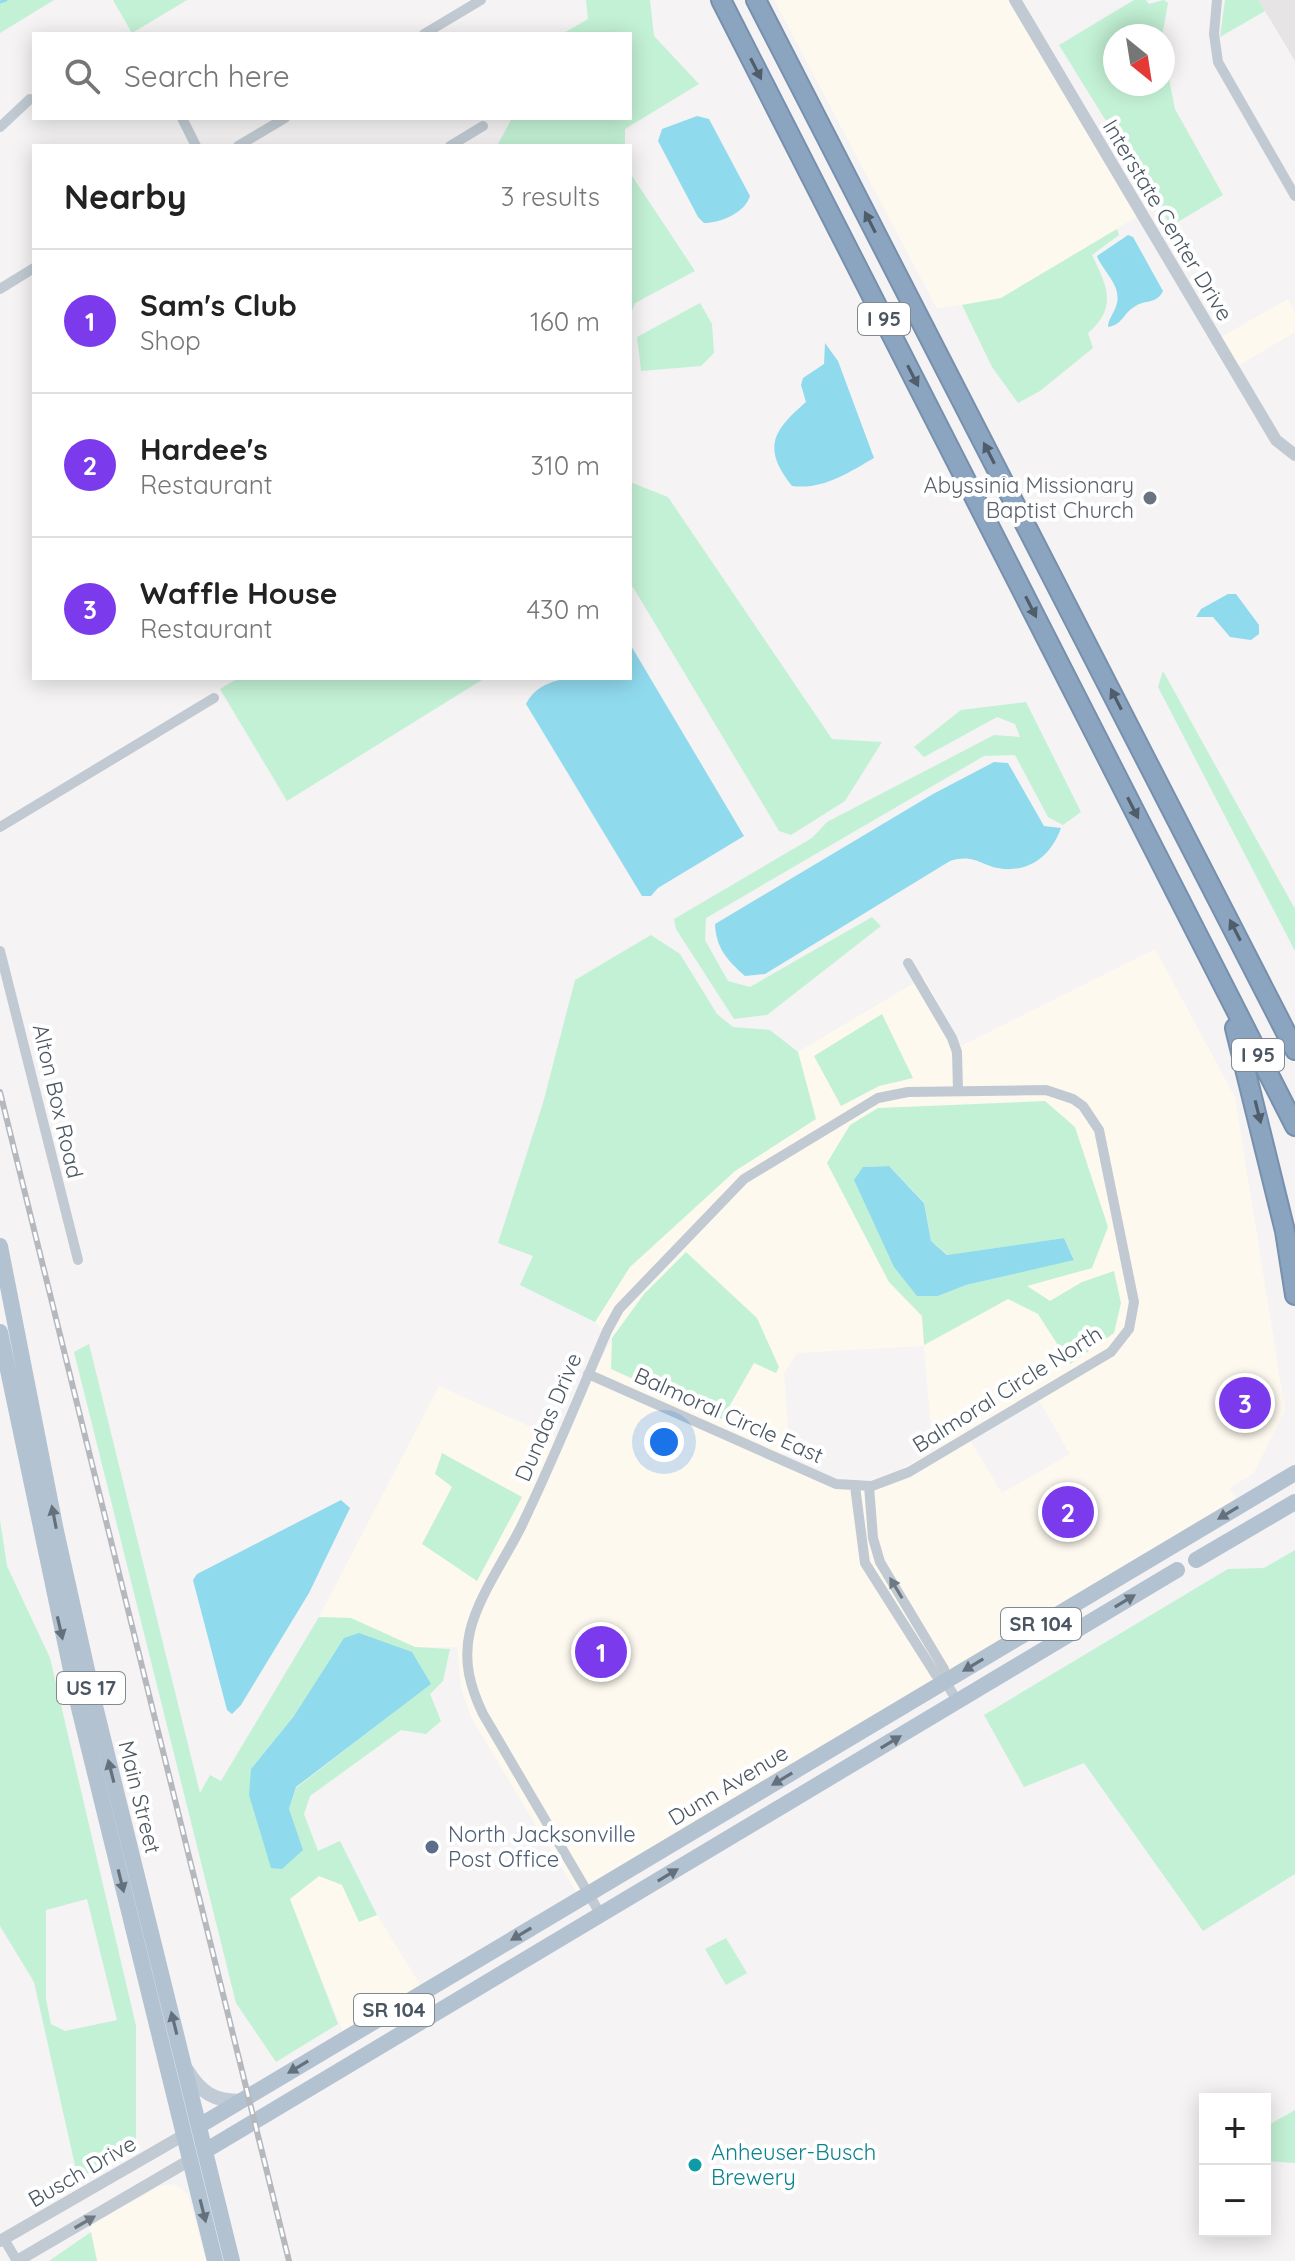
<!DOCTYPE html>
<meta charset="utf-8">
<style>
:root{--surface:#fff;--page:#f2f2f2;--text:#222;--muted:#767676;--line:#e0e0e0;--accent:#7c3aed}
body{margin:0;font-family:Quicksand,sans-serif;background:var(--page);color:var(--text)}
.controls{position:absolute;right:24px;bottom:24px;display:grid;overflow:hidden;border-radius:0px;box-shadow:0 4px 20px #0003}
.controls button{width:72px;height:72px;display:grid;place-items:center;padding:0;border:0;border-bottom:2px solid var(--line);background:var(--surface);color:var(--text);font:40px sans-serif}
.compass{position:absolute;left:1103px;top:24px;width:72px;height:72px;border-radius:50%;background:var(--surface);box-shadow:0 4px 20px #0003;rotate:150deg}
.you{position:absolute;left:664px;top:1442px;width:28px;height:28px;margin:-20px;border:6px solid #fff;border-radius:50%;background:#1a73e8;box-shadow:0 0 0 12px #1a73e833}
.badge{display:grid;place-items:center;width:52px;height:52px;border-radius:50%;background:var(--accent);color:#fff;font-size:26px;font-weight:700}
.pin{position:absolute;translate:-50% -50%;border:4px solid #fff;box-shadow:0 2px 8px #0006}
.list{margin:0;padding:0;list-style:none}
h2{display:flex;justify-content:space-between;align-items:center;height:104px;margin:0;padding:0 32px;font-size:34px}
h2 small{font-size:26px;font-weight:400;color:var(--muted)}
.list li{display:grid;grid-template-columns:52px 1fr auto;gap:24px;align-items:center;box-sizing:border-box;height:144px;padding:0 32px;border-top:2px solid var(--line)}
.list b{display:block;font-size:30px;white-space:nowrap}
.list p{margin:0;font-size:26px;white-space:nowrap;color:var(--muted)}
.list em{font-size:26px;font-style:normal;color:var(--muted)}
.icon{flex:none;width:44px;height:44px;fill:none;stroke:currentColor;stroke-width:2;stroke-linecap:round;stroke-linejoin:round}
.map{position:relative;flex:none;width:1295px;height:2261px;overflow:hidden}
.search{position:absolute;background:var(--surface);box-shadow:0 4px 20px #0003;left:32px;top:32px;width:600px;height:88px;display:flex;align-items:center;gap:20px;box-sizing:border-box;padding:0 28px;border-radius:0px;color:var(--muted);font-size:30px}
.panel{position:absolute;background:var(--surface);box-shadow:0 4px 20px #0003;left:32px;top:144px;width:600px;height:536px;border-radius:0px}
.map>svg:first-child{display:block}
.commercial{fill:#fdf9ef;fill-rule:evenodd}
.education{fill:#e6e4e5}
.green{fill:#c3f1d5;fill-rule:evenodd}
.water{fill:#90daee}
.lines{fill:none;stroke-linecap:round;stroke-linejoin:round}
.stream{stroke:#90daee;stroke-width:3}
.motorway-casing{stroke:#7690ad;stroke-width:22}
.minor{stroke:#c1cad2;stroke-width:10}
.tertiary{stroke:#c1cad2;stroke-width:12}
.secondary{stroke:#c1cbd6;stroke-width:14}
.primary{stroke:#b3c2d1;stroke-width:16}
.motorway{stroke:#8ba5c1;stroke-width:18}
.rail-casing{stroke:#b5b8bd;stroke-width:6}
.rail{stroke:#fff;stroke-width:3;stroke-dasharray:9;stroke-linecap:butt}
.oneway{fill:#505e6b}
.oneway2{fill:#64717d}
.oneway3{fill:#6e7983}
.worship-dot{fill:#6b7280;stroke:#fff;stroke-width:3}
.service-dot{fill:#5c6f8a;stroke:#fff;stroke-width:3}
.culture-dot{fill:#0f9aa8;stroke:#fff;stroke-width:3}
.labels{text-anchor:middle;stroke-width:8;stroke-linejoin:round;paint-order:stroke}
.shield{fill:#fff;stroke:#808990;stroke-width:2}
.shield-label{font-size:20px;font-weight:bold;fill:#4a5661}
.street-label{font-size:22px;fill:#4a5661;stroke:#fff}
.worship-label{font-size:22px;fill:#5b616d;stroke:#fff;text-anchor:end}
.service-label{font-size:22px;fill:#4e5e75;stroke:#fff;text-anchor:start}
.culture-label{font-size:22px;fill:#0d838f;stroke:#fff;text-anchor:start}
</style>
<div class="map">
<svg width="1295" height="2261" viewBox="0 0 1295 2261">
<rect width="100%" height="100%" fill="#f5f3f3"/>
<path class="commercial" d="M774,0H1009L1138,216L1001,298L937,309Z
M1288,299L1295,312V332L1238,366L1221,337Z
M1155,949L1235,1097L1285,1410L1254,1473L1230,1488L1236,1500L577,1893L472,1719L461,1688L457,1647H415L351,1618L319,1617L439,1386L556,1438L612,1339L595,1322L630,1267L735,1171L815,1119L798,1052L924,977L961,1046ZM882,1014L912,1078L879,1086L841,1106ZM850,1125L1092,1268L1026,1285L1050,1301L1082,1282L1038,1313L1008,1299L925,1345L922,1316L889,1282L828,1162ZM924,1346L931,1429L941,1446L898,1471L870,1480H838L782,1455L789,1439L784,1373L797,1353ZM1034,1392L1070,1454L1002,1493L965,1432Z
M319,1876L342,1885L359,1921L377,1915L421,1986L343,2032L289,1899Z
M174,2184L188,2194L206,2261H97L89,2226L160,2186Z"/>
<path class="education" d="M1258,0H1295V61L1265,11Z"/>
<path class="green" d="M0,0H54L0,33Z
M113,0H187L132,33Z
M586,0H650L654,36L699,84L625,129V146H497L512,118H630V34H562L588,19Z
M1134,0H1146L1149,4L1164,0L1168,3L1162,36H1115V84H1163V49L1175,109L1223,195L1171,226L1059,45Z
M1225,0H1258L1265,11L1220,37Z
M630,173L695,271L635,303L630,316Z
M1117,229L1119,235L1092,255C1107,286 1118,307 1088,333L1093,348L1040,391L1018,403L992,367L962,305L1001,298Z
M700,303L712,324L714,353L701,366L641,371L637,337Z
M630,482L668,497L832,739L882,742L845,801L791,835L779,831L633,587L630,588Z
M1163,671L1295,909V951L1158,687Z
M238,678H485L287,801L220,689Z
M1026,702L1081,812L1063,825L1048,817L1015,755L984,756L706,918L705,940L728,981L750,987L872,917L881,926L767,1015L734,1019L676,929L674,919L812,838L827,822L994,735L1020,737L1015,724L997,717L924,757L914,747L961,710Z
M651,935L680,954L717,1014L733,1027L770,1030L798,1052L816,1119L735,1171L630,1267L595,1322L520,1285L533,1256L498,1243L543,1103L575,980Z
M882,1014L913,1078L879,1086L841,1106L814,1056Z
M1045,1101L1075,1127L1108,1227L1092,1268L1027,1286L1050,1301L1082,1282L1114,1271L1121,1303L1114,1333L1070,1364L1038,1314L1008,1299L924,1345L922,1316L889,1282L827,1163L850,1125L878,1108ZM889,1166L924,1202L931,1241L948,1255L1064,1238L1074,1259L966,1285L938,1296H917L864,1167Z
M686,1252L757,1318L779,1367L776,1373L754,1363L722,1419L611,1369L612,1338L644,1294Z
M89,1344L200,1793L210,1775L221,1781L319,1617L351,1618L415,1647L450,1649L443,1681L430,1694L441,1721L426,1734L401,1730L310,1796L304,1814L318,1851L340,1841L377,1915L359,1922L342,1885L319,1876L290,1899L338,2024L276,2062L236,2003L74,1352ZM430,1684L296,1788L289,1809L251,1769L294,1716Z
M442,1453L522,1497L477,1581L422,1544L452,1487L435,1474Z
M0,1520L7,1566L50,1658L136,2026V2146L78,2179L34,1982L0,1926ZM87,1899L117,2020L65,2031L51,2024L46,1999V1910Z
M1295,1550V1874L1203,1931L1084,1763L1024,1787L984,1715L1228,1569L1264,1568Z
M726,1938L747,1973L726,1985L705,1949Z
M1295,2110V2163L1265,2161V2127Z
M91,2232L97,2261H49Z"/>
<path class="water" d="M697,116L709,119L750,196C745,213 720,223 704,223L698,217L658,141L662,129Z
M1128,235L1133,237L1163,291C1156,305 1145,299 1134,307C1123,314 1122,325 1108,327C1108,319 1115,312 1117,303C1121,284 1103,272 1097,256Z
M825,343L838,361L874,458C848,473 823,490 792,486C761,447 774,430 806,402L801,385L803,378L824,364Z
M1228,594H1236L1259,625V634L1251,640L1230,637L1213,617H1196L1201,609Z
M630,644L744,836L658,888L651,896H642L526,704C543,669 598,678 630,678Z
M994,762L1008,763L1044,826L1061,828C1052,853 1033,871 1004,869C981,867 976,853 950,861L765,974L745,976C727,960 716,948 715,924L933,794Z
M889,1166L924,1203L931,1241L947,1255L1064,1238L1074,1260L966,1285L938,1296H917L894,1267L854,1180L863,1167Z
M341,1500L350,1508L309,1593L241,1705L232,1714L227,1710L193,1580L197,1574Z
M359,1633L412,1652L431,1684L296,1787L289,1809L303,1850L282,1869L271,1868L249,1795L251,1769L294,1716L344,1638Z"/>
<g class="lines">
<path class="stream" d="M0,2L6,0"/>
<defs>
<path id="motorway" d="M721,0L1295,1126
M756,0L1295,1050
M1235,1028L1285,1231L1295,1295"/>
</defs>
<use href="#motorway" class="motorway-casing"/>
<path class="minor" d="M1217,0L1214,34L1218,62L1295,196
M424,34L481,0
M182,118L196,146
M0,127L30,99
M238,146L285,118
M450,146L483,126
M0,289L34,268
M0,827L214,698
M0,951L78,1260
M908,963L952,1038L957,1052L958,1090
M588,1374L836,1484L872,1486L909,1472L1111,1352L1129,1329L1134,1302L1099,1130L1083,1106L1073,1099L1046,1090L908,1092L878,1098L744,1179L619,1309L607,1331C579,1396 552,1463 521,1527C504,1561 479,1595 470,1631C463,1661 470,1687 483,1714L601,1915
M855,1486L865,1563L936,1675L945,1681
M869,1486L873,1538L880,1562L944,1669L945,1681L958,1702
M4,2239L17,2261"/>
<path class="tertiary" d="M1015,0L1276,440L1295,455
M0,2241L184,2135
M17,2261L190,2160"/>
<path class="secondary" d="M187,2070C201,2093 214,2101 241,2101"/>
<path class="primary" d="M0,1246L56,1531L95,1706L232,2261
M0,1332L79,1708L215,2261
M1196,1560L1295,1502
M199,2126L1295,1473
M205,2151L1177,1570"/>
<use href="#motorway" class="motorway"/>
<defs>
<path id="rail" d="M0,1092L289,2261"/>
</defs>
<use href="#rail" class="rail-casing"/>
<use href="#rail" class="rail"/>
</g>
<defs><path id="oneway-solid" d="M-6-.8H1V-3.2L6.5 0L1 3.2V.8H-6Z" transform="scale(2)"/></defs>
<g class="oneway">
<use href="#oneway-solid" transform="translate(756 69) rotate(63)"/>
<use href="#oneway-solid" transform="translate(870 222) rotate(-117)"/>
<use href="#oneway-solid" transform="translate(913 376) rotate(63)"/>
<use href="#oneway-solid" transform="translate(989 453) rotate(-117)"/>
<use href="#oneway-solid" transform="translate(1031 607) rotate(63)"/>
<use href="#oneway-solid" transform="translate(1116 699) rotate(-117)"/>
<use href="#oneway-solid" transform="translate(1133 808) rotate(63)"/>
<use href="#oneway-solid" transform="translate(1235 930) rotate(-117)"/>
<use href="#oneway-solid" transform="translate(1258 1112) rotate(76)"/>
</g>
<g class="oneway2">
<use href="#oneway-solid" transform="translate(1228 1513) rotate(149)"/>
<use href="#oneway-solid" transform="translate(54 1517) rotate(-101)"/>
<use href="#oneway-solid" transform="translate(1125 1601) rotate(-31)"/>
<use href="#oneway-solid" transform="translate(60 1628) rotate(77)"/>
<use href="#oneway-solid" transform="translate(973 1665) rotate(149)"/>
<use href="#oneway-solid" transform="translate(891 1742) rotate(-31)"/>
<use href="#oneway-solid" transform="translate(111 1771) rotate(-104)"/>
<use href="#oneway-solid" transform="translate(782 1779) rotate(149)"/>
<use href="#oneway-solid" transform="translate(668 1875) rotate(-31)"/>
<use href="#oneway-solid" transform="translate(121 1881) rotate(76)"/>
<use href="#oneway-solid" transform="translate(521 1934) rotate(149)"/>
<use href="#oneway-solid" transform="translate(174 2023) rotate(-104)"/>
<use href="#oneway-solid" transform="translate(298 2067) rotate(149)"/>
<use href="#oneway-solid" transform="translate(203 2211) rotate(76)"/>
</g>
<g class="oneway3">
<use href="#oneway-solid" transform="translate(896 1588) rotate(-121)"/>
<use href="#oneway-solid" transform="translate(85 2222) rotate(-30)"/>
</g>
<circle class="worship-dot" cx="1150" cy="498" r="8"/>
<circle class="service-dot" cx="432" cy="1847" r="8"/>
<circle class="culture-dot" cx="695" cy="2165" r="8"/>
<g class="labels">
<g class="shield">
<rect x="858" y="303" width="52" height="32" rx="6"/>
<rect x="1232" y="1039" width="52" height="32" rx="6"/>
<rect x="1001" y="1608" width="80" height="32" rx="6"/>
<rect x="57" y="1672" width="68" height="32" rx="6"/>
<rect x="354" y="1994" width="80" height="32" rx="6"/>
</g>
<g class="shield-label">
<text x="884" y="326">I 95</text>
<text x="1258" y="1062">I 95</text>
<text x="1041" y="1631">SR 104</text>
<text x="91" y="1695">US 17</text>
<text x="394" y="2017">SR 104</text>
</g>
<g class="street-label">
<text transform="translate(1168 220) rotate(59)" y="8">Interstate Center Drive</text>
<text transform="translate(58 1101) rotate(77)" y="8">Alton Box Road</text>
<text transform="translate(1007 1389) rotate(-32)" y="8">Balmoral Circle North</text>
<text transform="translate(729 1415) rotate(24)" y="8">Balmoral Circle East</text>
<text transform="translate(548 1417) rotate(-67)" y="8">Dundas Drive</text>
<text transform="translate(728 1785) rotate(-31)" y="8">Dunn Avenue</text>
<text transform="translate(140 1797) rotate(76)" y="8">Main Street</text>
<text transform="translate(82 2171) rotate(-30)" y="8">Busch Drive</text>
</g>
<g class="worship-label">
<text x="1134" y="493">Abyssinia Missionary<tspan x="1134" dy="25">Baptist Church</tspan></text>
</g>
<g class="service-label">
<text x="448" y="1842">North Jacksonville<tspan x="448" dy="25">Post Office</tspan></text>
</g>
<g class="culture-label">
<text x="711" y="2160">Anheuser-Busch<tspan x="711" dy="25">Brewery</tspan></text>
</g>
</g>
</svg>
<div class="controls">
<button>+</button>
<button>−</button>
</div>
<svg class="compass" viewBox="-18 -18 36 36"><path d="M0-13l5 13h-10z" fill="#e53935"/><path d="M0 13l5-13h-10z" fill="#767676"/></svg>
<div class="you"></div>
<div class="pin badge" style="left:601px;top:1652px">1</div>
<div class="pin badge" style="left:1068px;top:1512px">2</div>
<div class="pin badge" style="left:1245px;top:1403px">3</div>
<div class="search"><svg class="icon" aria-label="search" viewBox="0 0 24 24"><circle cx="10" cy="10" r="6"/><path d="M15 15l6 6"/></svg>Search here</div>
<section class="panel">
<h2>Nearby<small>3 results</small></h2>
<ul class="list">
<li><span class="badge">1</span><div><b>Sam's Club</b><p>Shop</p></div><em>160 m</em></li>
<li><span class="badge">2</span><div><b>Hardee's</b><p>Restaurant</p></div><em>310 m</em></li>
<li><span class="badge">3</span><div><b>Waffle House</b><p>Restaurant</p></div><em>430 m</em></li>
</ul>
</section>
</div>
